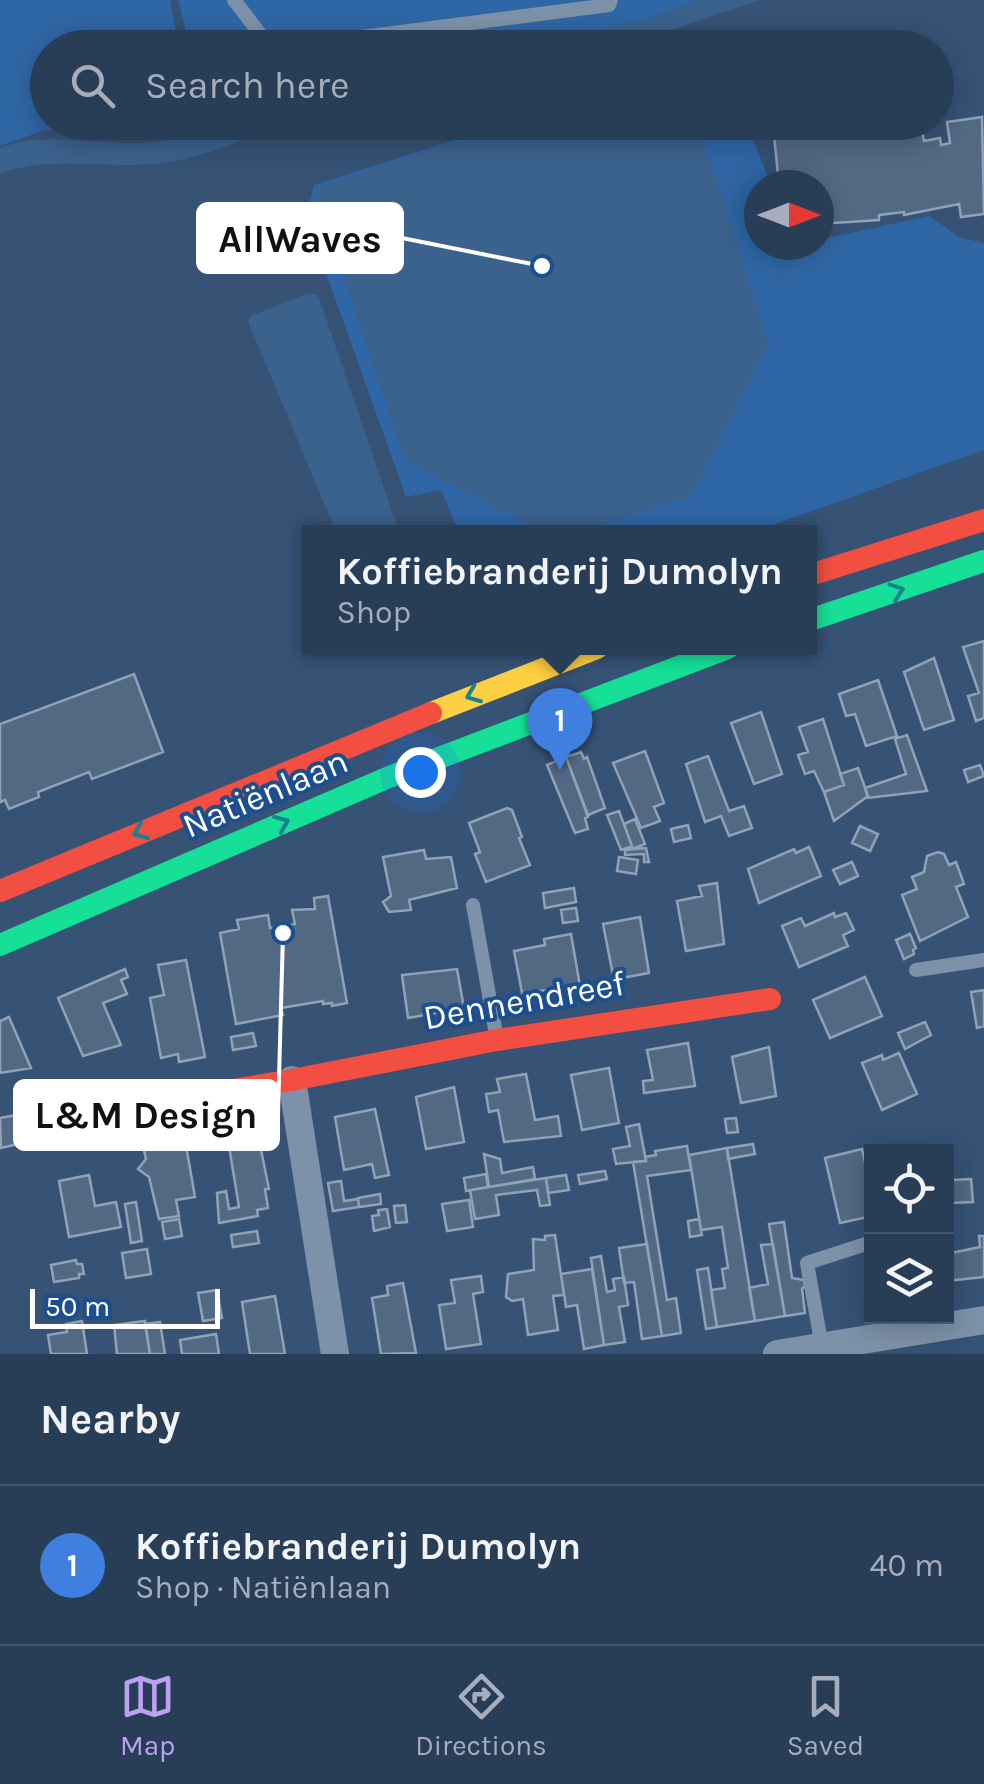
<!DOCTYPE html>
<meta charset="utf-8">
<style>
:root{--surface:#283e57;--page:#344961;--text:#f1f3f6;--muted:#a5aeba;--line:#44576d;--accent:#bca0f2}
body{margin:0;font-family:Karla,sans-serif;background:var(--page);color:var(--text)}
.controls{position:absolute;right:30px;bottom:30px;display:grid;overflow:hidden;border-radius:0px;box-shadow:0 5px 25px #0003}
.controls button{width:90px;height:90px;display:grid;place-items:center;padding:0;border:0;border-bottom:2px solid var(--line);background:var(--surface);color:var(--text);font:50px sans-serif}
.compass{position:absolute;left:744px;top:170px;width:90px;height:90px;border-radius:50%;background:var(--surface);box-shadow:0 5px 25px #0003;rotate:90deg}
.scale{position:absolute;left:30px;bottom:25px;width:190px;box-sizing:border-box;padding-left:10px;border:5px solid #fff;border-top:0;font-size:28px;line-height:35px;white-space:nowrap;color:#fff;-webkit-text-stroke:8px #1b4f8f;paint-order:stroke}
.you{position:absolute;left:420px;top:772px;width:35px;height:35px;margin:-25px;border:8px solid #fff;border-radius:50%;background:#1a73e8;box-shadow:0 0 0 15px #1a73e833}
.badge{display:grid;place-items:center;width:65px;height:65px;border-radius:50%;background:var(--accent);color:#fff;font-size:32px;font-weight:700}
.pin{position:absolute;translate:-50% -82px;filter:drop-shadow(0 2px 5px #0008)}
.pin::after{content:'';position:absolute;top:52px;width:35px;height:30px;background:inherit;clip-path:polygon(0 0,100% 0,50% 100%)}
.popup{position:absolute;left:302px;top:525px;width:515px;height:130px;box-sizing:border-box;display:grid;place-content:center;border-radius:0px;background:var(--surface);filter:drop-shadow(0 2px 8px #0005);font-size:32px;white-space:nowrap;color:var(--muted)}
.popup b{font-size:38px;color:var(--text)}
.popup::after{content:'';position:absolute;left:50%;top:100%;margin-left:-20px;border:20px solid transparent;border-top-color:var(--surface)}
.list{margin:0;padding:0;list-style:none}
h2{display:flex;justify-content:space-between;align-items:center;height:130px;margin:0;padding:0 40px;font-size:42px}
h2 small{font-size:32px;font-weight:400;color:var(--muted)}
.list li{display:grid;grid-template-columns:65px 1fr auto;gap:30px;align-items:center;box-sizing:border-box;height:160px;padding:0 40px;border-top:2px solid var(--line)}
.list b{display:block;font-size:38px;white-space:nowrap}
.list p{margin:0;font-size:32px;white-space:nowrap;color:var(--muted)}
.list em{font-size:32px;font-style:normal;color:var(--muted)}
.icon{flex:none;width:55px;height:55px;fill:none;stroke:currentColor;stroke-width:2;stroke-linecap:round;stroke-linejoin:round}
.map{position:relative;flex:none;width:984px;height:1354px;overflow:hidden}
.search{position:absolute;background:var(--surface);box-shadow:0 5px 25px #0003;left:30px;right:30px;top:30px;height:110px;display:flex;align-items:center;gap:25px;box-sizing:border-box;padding:0 35px;border-radius:55px;color:var(--muted);font-size:38px}
.sheet{height:290px;background:var(--surface)}
nav{display:flex;justify-content:space-around;align-items:center;box-sizing:border-box;height:140px;border-top:2px solid var(--line);background:var(--surface);font-size:28px;color:var(--muted)}
nav a{display:grid;justify-items:center;gap:5px}
nav .on{color:var(--accent)}
.map>svg:first-child{display:block}
.green{fill:#2f66a5}
.water{fill:#3b618d}
.building{fill:#526984;stroke:#92a2b6;stroke-width:2.5}
.lines{fill:none;stroke-linecap:round;stroke-linejoin:round}
.lane{stroke:#7d92a8;stroke-width:14}
.street{stroke:#7d92a8;stroke-width:28}
.fast{stroke:#16e098;stroke-width:22}
.slow{stroke:#ffcf43;stroke-width:22}
.jam{stroke:#f24e42;stroke-width:22}
.oneway{stroke:#198292}
.labels{text-anchor:middle;stroke-width:8;stroke-linejoin:round;paint-order:stroke}
.street-label{font-size:35px;fill:#fff;stroke:#1b4f8f}
.leader{fill:none;stroke:#fff;stroke-width:4}
.callout-dot{fill:#fff;stroke:#1b4f8f;stroke-width:4}
.callout{fill:#fff;stroke:#fff;stroke-width:4}
.callout-label{font-size:38px;text-anchor:middle;font-weight:bold;fill:#111}
</style>
<div class="map">
<svg width="984" height="1354" viewBox="0 0 984 1354">
<rect width="100%" height="100%" fill="#365274"/>
<path class="green" d="M0,0H170L179,47L48,48V122L192,123L191,134L45,130L0,146Z
M178,0H699L648,19L518,48L190,47Z
M509,123H747L771,185H759V245H819V240L929,216L959,237L984,243V450L753,532H459L441,490L406,497L306,217L314,185Z"/>
<path class="water" d="M699,0H760L621,47H518L648,19Z
M226,122L295,123C251,136 208,157 162,163C108,170 51,154 0,174V148C50,129 105,148 157,142C180,139 204,130 226,122Z
M516,122L698,123L768,343L691,496L579,532H543L405,460L314,188Z
M309,293L318,295L399,532H336L248,322L250,316Z"/>
<path class="building" d="M822,34L824,48H759L758,43Z
M822,34L824,48H759L758,43Z
M982,117L984,214L961,217L959,204L904,215V212L879,215V220L819,224V185H779L773,125L769,122H831L832,130L853,127L852,122H865L866,137L921,125L924,141L940,138L941,145L950,143L947,122Z
M982,117L984,214L961,217L959,204L904,215V212L879,215V220L819,224V185H779L773,125L769,122H831L832,130L853,127L852,122H865L866,137L921,125L924,141L940,138L941,145L950,143L947,122Z
M984,641V718L976,721L968,696L979,693L963,647Z
M934,658L954,720L924,730L904,672Z
M134,674L163,752L92,779L89,772L38,792L39,797L9,809L5,800L1,802L0,798V724Z
M878,680L897,736L866,746L855,714L846,716L839,694Z
M761,712L782,774L754,784L731,723Z
M823,719L844,785L824,792L814,771L805,774L798,755L808,752L799,727Z
M907,735L927,791L868,798L865,788L906,774L895,739Z
M645,751L664,803L654,807L660,821L641,828L613,763Z
M581,752L584,759L587,757L605,808L588,815L566,757Z
M708,756L729,811L744,806L752,828L729,836L721,816L705,822L686,764Z
M566,757L588,817L585,818L588,829L575,833L547,765Z
M980,765L984,776L968,782L964,770Z
M858,768L868,796L834,821L824,792L844,785L840,774Z
M507,808L512,810L522,837L519,838L530,865L486,882L475,854L480,852L469,823Z
M619,811L632,846L621,850L607,815Z
M635,819L645,844L633,849L624,824Z
M688,825L691,838L674,842L671,829Z
M860,826L878,834L870,851L852,843Z
M809,847L821,876L759,903L748,869L794,849L796,853Z
M646,848L649,862H644V854L625,855V850Z
M424,850L426,859L451,857L457,888L409,900L411,910L389,912L383,902L391,896L383,857Z
M938,852L944,854L949,865L956,862L964,884L956,887L968,917L920,941L902,895L917,889L912,877L924,872L927,856Z
M619,857L638,860L636,874L617,871Z
M852,862L858,876L840,884L833,870Z
M717,883L724,944L686,951L677,901L702,896L699,886Z
M574,888L576,902L545,908L543,893Z
M328,896L347,1003L332,1006V1003L323,1004V1001L281,1008L283,1015L236,1024L220,933L239,929L237,920L268,915L270,928L295,924L292,910L315,909L314,898Z
M576,908L578,921L563,923L561,910Z
M834,913L835,917L846,913L854,930L843,935L848,946L799,967L782,926L801,918L805,926Z
M640,917L649,973L622,978L621,974L613,975L603,924Z
M571,934L580,986L522,993L514,951L545,945L544,939Z
M910,934L916,948L913,950L914,954L904,959L896,940Z
M186,960L205,1057L179,1062L178,1054L161,1058L150,998L164,995L158,965Z
M125,969L128,977L121,980L127,994L103,1003L121,1045L83,1056L58,998Z
M457,969L464,1008L408,1018L402,975Z
M865,977L882,1016L830,1038L813,1000Z
M984,990V1026L977,1028L971,992Z
M9,1017L31,1068L0,1073V1021Z
M925,1022L931,1035L905,1049L898,1033Z
M253,1033L256,1046L233,1050L231,1037Z
M688,1043L695,1086L644,1093L643,1081L653,1080L647,1050Z
M769,1047L776,1096L741,1103L732,1057Z
M899,1053L917,1094L882,1110L862,1063L882,1055L883,1060Z
M609,1068L619,1123L582,1130L571,1075Z
M526,1074L535,1120L558,1116L561,1136L504,1142L498,1110L489,1112L486,1094L500,1092L497,1079Z
M454,1087L464,1142L426,1149L416,1097Z
M375,1109L389,1175L375,1178L372,1164L344,1170L335,1117Z
M27,1113L39,1114L43,1138L1,1148L0,1118Z
M736,1118L738,1132L727,1133L725,1119Z
M639,1124L646,1161L616,1164L613,1149L630,1146L626,1127Z
M184,1134L195,1197L176,1200L179,1216L159,1219L149,1177L138,1169L146,1159L142,1142Z
M258,1135L269,1189H265L268,1208L257,1210L258,1216L219,1223L217,1193L226,1191L229,1209L239,1207L228,1140Z
M753,1144L755,1154L728,1159L727,1148Z
M687,1146L691,1170L647,1176L667,1300L676,1298L681,1333L662,1336L633,1162L646,1161L645,1157L656,1155L655,1151Z
M727,1148L755,1321L717,1327L711,1290L725,1288L722,1269L728,1268L722,1227L701,1230L689,1155Z
M862,1149L872,1192V1216L840,1223L825,1158Z
M484,1154L500,1159L502,1173L533,1167L535,1179L489,1187Z
M605,1171L607,1179L580,1184L578,1175Z
M486,1174L488,1187L466,1191L464,1178Z
M89,1175L95,1206L116,1202L121,1227L69,1237L59,1181Z
M566,1175L569,1190L548,1193L546,1178Z
M546,1178L550,1205L540,1206L537,1190L496,1195L499,1215L475,1219L470,1190Z
M971,1179L973,1202L951,1203L950,1180Z
M341,1181L344,1201L358,1199L359,1207L333,1211L328,1183Z
M380,1194L381,1204L359,1207L358,1198Z
M469,1200L473,1227L447,1231L442,1204Z
M136,1202L142,1241L131,1243L125,1204Z
M405,1205L407,1222L396,1223L394,1206Z
M387,1209L390,1227L374,1231L372,1216L379,1215L378,1210Z
M179,1219L182,1236L165,1239L162,1222Z
M699,1219L702,1235L690,1237L688,1221Z
M784,1222L792,1278L804,1280L805,1286L802,1289L805,1313L785,1316L769,1224Z
M257,1231L259,1243L233,1247L231,1235Z
M555,1235L564,1295L553,1296L558,1330L528,1335L523,1299L512,1301L506,1297L508,1274L534,1270L533,1239L545,1240V1236Z
M979,1236H984V1277L946,1281V1254L980,1247Z
M647,1244L662,1336L642,1339L634,1282L624,1283L619,1248Z
M773,1244L785,1316L755,1321L749,1288L768,1284L761,1245Z
M147,1249L151,1274L126,1278L122,1253Z
M601,1256L607,1292L615,1290L613,1279L624,1277L628,1305L619,1307L625,1342L604,1345L591,1258Z
M76,1260L77,1264H82L84,1274H79V1278L54,1282L51,1265Z
M708,1268L717,1327L706,1329L697,1270Z
M592,1269L604,1345L584,1349L577,1305L566,1307L561,1274Z
M481,1276L483,1292L473,1294L481,1344L446,1349L439,1305L455,1303L451,1280Z
M403,1283L416,1353L381,1354L372,1298L388,1295L387,1286Z
M217,1290L222,1318L203,1321L198,1293Z
M275,1296L285,1354H250L242,1302Z
M82,1321L87,1354H51L48,1335L67,1332L66,1324Z
M145,1321L150,1354H117L114,1325Z
M160,1322L165,1354H150L145,1324Z
M216,1334L219,1354H182L180,1340Z"/>
<g class="lines">
<path class="lane" d="M234,0L271,48
M277,48L609,5L611,0
M473,905L496,1034
M916,970L984,960
M822,1347L807,1263L872,1242"/>
<path class="street" d="M292,1080L335,1354
M777,1354L984,1320"/>
<path class="fast" d="M810,620L984,561
M0,945L389,777L728,648"/>
<path class="slow" d="M431,713L597,648"/>
<path class="jam" d="M810,575L984,520
M0,891L431,713
M86,1115L292,1080L497,1040L770,999"/>
</g>
<defs><path id="oneway-chevron" d="M-2-3.5L2.5 0L-2 3.5" fill="none" stroke-width="1.6" stroke-linecap="round" stroke-linejoin="round" transform="scale(2.5)"/></defs>
<g class="oneway">
<use href="#oneway-chevron" transform="translate(897 591) rotate(-19)"/>
<use href="#oneway-chevron" transform="translate(473 695) rotate(158)"/>
<use href="#oneway-chevron" transform="translate(282 823) rotate(-23)"/>
<use href="#oneway-chevron" transform="translate(140 832) rotate(157)"/>
</g>
<g class="labels">
<g class="street-label">
<text transform="translate(265 793) rotate(-23)" y="12">Natiënlaan</text>
<text transform="translate(524 1000) rotate(-10)" y="12">Dennendreef</text>
</g>
</g>
<path class="leader" d="M542 266L402 238M283 933L278 1115"/>
<g class="callout-dot">
<circle cx="542" cy="266" r="10"/>
<circle cx="283" cy="933" r="10"/>
</g>
<g class="callout">
<rect x="198" y="204" width="204" height="68" rx="10"/>
<rect x="15" y="1081" width="263" height="68" rx="10"/>
</g>
<g class="callout-label">
<text x="300" y="252">AllWaves</text>
<text x="146" y="1128">L&amp;M Design</text>
</g>
</svg>
<div class="controls">
<button><svg class="icon" aria-label="locate" viewBox="0 0 24 24"><circle cx="12" cy="12" r="6"/><path d="M12 2v4M12 18v4M2 12h4M18 12h4"/></svg></button>
<button><svg class="icon" aria-label="layers" viewBox="0 0 24 24"><path d="M12 4l9 5-9 5-9-5zM3 14l9 5 9-5"/></svg></button>
</div>
<svg class="compass" viewBox="-18 -18 36 36"><path d="M0-13l5 13h-10z" fill="#e53935"/><path d="M0 13l5-13h-10z" fill="#a5aeba"/></svg>
<div class="scale">50 m</div>
<div class="you"></div>
<div class="pin badge" style="left:560px;top:770px;background:#3f7fe0">1</div>
<div class="popup"><b>Koffiebranderij Dumolyn</b>Shop</div>
<div class="search"><svg class="icon" aria-label="search" viewBox="0 0 24 24"><circle cx="10" cy="10" r="6"/><path d="M15 15l6 6"/></svg>Search here</div>
</div>
<section class="sheet">
<h2>Nearby<small></small></h2>
<ul class="list">
<li><span class="badge" style="background:#3f7fe0">1</span><div><b>Koffiebranderij Dumolyn</b><p>Shop · Natiënlaan</p></div><em>40 m</em></li>
</ul>
</section>
<nav>
<a class="on"><svg class="icon" aria-label="map" viewBox="0 0 24 24"><path d="M3 6l6-2 6 2 6-2v14l-6 2-6-2-6 2zM9 4v14M15 6v14"/></svg>Map</a>
<a><svg class="icon" aria-label="directions" viewBox="0 0 24 24"><path d="M12 3l9 9-9 9-9-9zM9 14v-3h6M13 9l2 2-2 2"/></svg>Directions</a>
<a><svg class="icon" aria-label="saved" viewBox="0 0 24 24"><path d="M7 4h10v16l-5-4-5 4z"/></svg>Saved</a>
</nav>
